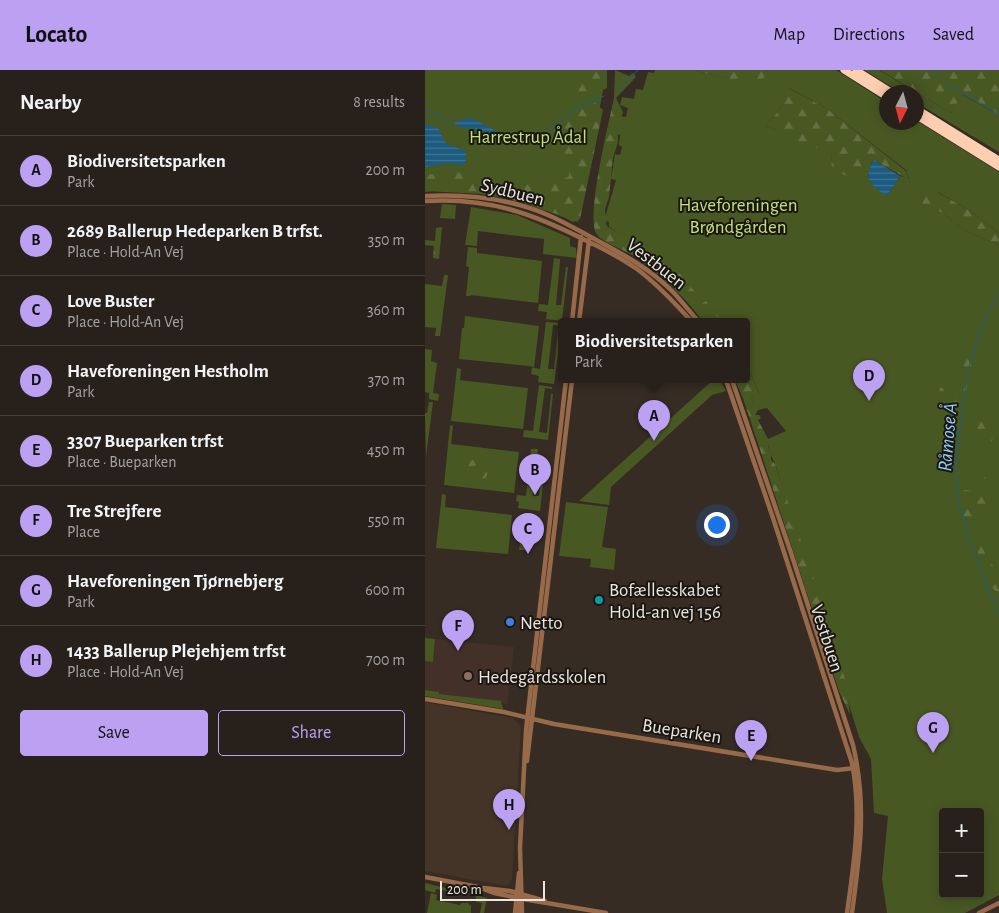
<!DOCTYPE html>
<meta charset="utf-8">
<style>
:root{--surface:#28211b;--page:#302924;--text:#f1f3f6;--muted:#a5a3a3;--line:#443e3a;--accent:#bca0f2}
body{margin:0;font-family:"Alegreya Sans",sans-serif;background:var(--page);color:var(--text)}
.controls{position:absolute;right:15px;bottom:15px;display:grid;overflow:hidden;border-radius:5px;box-shadow:0 2px 12px #0003}
.controls button{width:45px;height:45px;display:grid;place-items:center;padding:0;border:0;border-bottom:1px solid var(--line);background:var(--surface);color:var(--text);font:25px sans-serif}
.compass{position:absolute;left:454px;top:15px;width:45px;height:45px;border-radius:50%;background:var(--surface);box-shadow:0 2px 12px #0003;rotate:186deg}
.scale{position:absolute;left:15px;bottom:12px;width:105px;box-sizing:border-box;padding-left:5px;border:2px solid #ede6e0;border-top:0;font-size:14px;line-height:18px;white-space:nowrap;color:#ede6e0;-webkit-text-stroke:4px #1a1612;paint-order:stroke}
.you{position:absolute;left:291px;top:454px;width:18px;height:18px;margin:-12px;border:4px solid #fff;border-radius:50%;background:#1a73e8;box-shadow:0 0 0 8px #1a73e833}
.badge{display:grid;place-items:center;width:32px;height:32px;border-radius:50%;background:var(--accent);color:#111;font-size:16px;font-weight:700}
.pin{position:absolute;translate:-50% -41px;filter:drop-shadow(0 1px 2px #0008)}
.pin::after{content:'';position:absolute;top:26px;width:18px;height:15px;background:inherit;clip-path:polygon(0 0,100% 0,50% 100%)}
.popup{position:absolute;left:133px;top:248px;width:192px;height:65px;box-sizing:border-box;display:grid;place-content:center;border-radius:5px;background:var(--surface);filter:drop-shadow(0 1px 4px #0005);font-size:16px;white-space:nowrap;color:var(--muted)}
.popup b{font-size:19px;color:var(--text)}
.popup::after{content:'';position:absolute;left:50%;top:100%;margin-left:-10px;border:10px solid transparent;border-top-color:var(--surface)}
.list{margin:0;padding:0;list-style:none}
h2{display:flex;justify-content:space-between;align-items:center;height:65px;margin:0;padding:0 20px;font-size:21px}
h2 small{font-size:16px;font-weight:400;color:var(--muted)}
.list li{display:grid;grid-template-columns:32px 1fr auto;gap:15px;align-items:center;box-sizing:border-box;height:70px;padding:0 20px;border-top:1px solid var(--line)}
.list b{display:block;font-size:19px;white-space:nowrap}
.list p{margin:0;font-size:16px;white-space:nowrap;color:var(--muted)}
.list em{font-size:16px;font-style:normal;color:var(--muted)}
.actions{display:flex;gap:10px;padding:15px 20px}
.actions a{flex:1;padding:11px 0;border:1px solid var(--accent);border-radius:5px;text-align:center;font-size:18px;color:var(--accent)}
.actions .main{background:var(--accent);color:#111}
.map{position:relative;flex:none;width:574px;height:843px;overflow:hidden}
header{display:flex;align-items:center;gap:30px;box-sizing:border-box;height:70px;padding:0 25px;background:var(--accent);color:#111}
header strong{font-size:24px}
nav{display:flex;gap:28px;margin-inline-start:auto;font-size:18px}
main{display:flex}
aside{flex:1;background:var(--surface)}
.map>svg:first-child{display:block}
.built{fill:#433427}
.education{fill:#433129}
.green{fill:#485823;fill-rule:evenodd}
.forest{fill:url(#forest-firs)}
.water{fill:url(#water-rules)}
.lines{fill:none;stroke-linecap:round;stroke-linejoin:round}
.stream{stroke:#1d5c80;stroke-width:1}
.minor{stroke:#986a4a;stroke-width:4.5}
.highway{stroke:#fdceb0;stroke-width:7}
.culture-dot{fill:#0f9aa8;stroke:#1a1612;stroke-width:2}
.shop-dot{fill:#3f7fe0;stroke:#1a1612;stroke-width:2}
.education-dot{fill:#8d6e63;stroke:#1a1612;stroke-width:2}
.labels{text-anchor:middle;stroke-width:4;stroke-linejoin:round;paint-order:stroke}
.park-label{font-size:19px;fill:#c1e279;stroke:#1a1612}
.street-label{font-size:19px;fill:#ede6e0;stroke:#1a1612}
.poi-label{font-size:19px;fill:#ede6e0;stroke:#1a1612;text-anchor:start}
.water-label{font-size:20px;font-style:italic;fill:#94cff7;stroke:#1a1612}
</style>
<header>
<strong>Locato</strong>
<nav><a>Map</a><a>Directions</a><a>Saved</a></nav>
</header>
<main>
<aside>
<h2>Nearby<small>8 results</small></h2>
<ul class="list">
<li><span class="badge">A</span><div><b>Biodiversitetsparken</b><p>Park</p></div><em>200 m</em></li>
<li><span class="badge">B</span><div><b>2689 Ballerup Hedeparken B trfst.</b><p>Place · Hold-An Vej</p></div><em>350 m</em></li>
<li><span class="badge">C</span><div><b>Love Buster</b><p>Place · Hold-An Vej</p></div><em>360 m</em></li>
<li><span class="badge">D</span><div><b>Haveforeningen Hestholm</b><p>Park</p></div><em>370 m</em></li>
<li><span class="badge">E</span><div><b>3307 Bueparken trfst</b><p>Place · Bueparken</p></div><em>450 m</em></li>
<li><span class="badge">F</span><div><b>Tre Strejfere</b><p>Place</p></div><em>550 m</em></li>
<li><span class="badge">G</span><div><b>Haveforeningen Tjørnebjerg</b><p>Park</p></div><em>600 m</em></li>
<li><span class="badge">H</span><div><b>1433 Ballerup Plejehjem trfst</b><p>Place · Hold-An Vej</p></div><em>700 m</em></li>
</ul>
<div class="actions"><a class="main">Save</a><a>Share</a></div>
</aside>
<div class="map">
<svg width="574" height="843" viewBox="0 0 574 843">
<defs>
<pattern id="forest-firs" width="22" height="20" patternUnits="userSpaceOnUse" patternTransform="scale(1.25)"><rect width="22" height="20" fill="#485823"/><path d="M5 1l3.5 6h-7zM16 11l3.5 6h-7z" fill="#637043"/></pattern>
<pattern id="water-rules" width="6" height="5" patternUnits="userSpaceOnUse" patternTransform="scale(1.25)"><rect width="6" height="5" fill="#1d5c80"/><path d="M0 2.5h6" fill="none" stroke="#3e7392"/></pattern>
</defs>
<rect width="100%" height="100%" fill="#362c24"/>
<path class="built" d="M0,632L87,648L96,656L87,810L82,816L0,801Z"/>
<path class="education" d="M10,569L89,577L82,635L73,631L14,624L13,622L0,620V591L8,592Z"/>
<path class="green" d="M0,0H179V15L153,152L76,125L0,121Z
M190,0L204,6L208,3L211,7L191,28H189Z
M230,0H266L307,9L343,1L341,0H411L461,32L462,52L492,51L574,102V163L544,140L513,122L493,134L518,143L537,159L574,175V825L540,843H462L457,809L463,746L449,743L446,689L434,667L352,399C348,388 342,381 343,369L361,361L342,338L333,340L329,338L327,340L326,337L329,333L326,327L334,323L322,295V252H294L256,209L217,178L184,157V152L179,151L191,110L186,109L190,84L195,85L197,77L194,75L195,65L190,63L194,46L201,47L203,38L195,35L197,27L209,29L211,19L218,20L223,2L229,3ZM364,18L401,38L481,100L484,109L475,106L462,126L443,106L446,93L442,89L406,100L407,84L353,60L341,56L358,35ZM518,742H555V824H518Z
M439,0H454L526,43L536,24L574,45V82L492,33V22H475Z
M17,134L31,135L30,149L15,148Z
M46,137L92,145L145,168V176L151,178L152,188L118,184L119,169L53,161L52,176L40,175Z
M43,177L52,178V183L117,191L113,233L46,225V226H41L44,197L41,196Z
M129,188L135,189V191L131,235H136L141,197H143L137,251L121,249L122,242L113,241L114,234L123,235Z
M19,205H23L15,266H10L11,258L0,257V214L17,216Z
M40,246L114,256L109,298L115,299L121,252L136,253V255H128L123,299H129L133,261H136L129,314L113,312L114,306L106,304L107,298L109,297L104,296L34,289L37,258H39Z
M0,279L7,280L6,291L12,293L8,323L14,324L13,331L4,329V323L0,322Z
M32,298L36,299L35,310L103,318L98,359L26,351Z
M288,310H295L301,321L287,325L186,417L184,435L154,431Z
M114,315L127,317V319L120,318L114,362L122,363L126,324H128L123,370L98,367L99,360L108,361Z
M4,332H8L1,386L0,343H2Z
M25,355L28,356L26,374L94,382L89,423L19,415Z
M106,379H113L108,426H114L118,388H121L115,441L93,438L94,432L91,431L92,425L101,426Z
M17,424L21,425L20,437L87,445L83,484L11,478Z
M141,432L183,437L177,477L191,479L189,500L165,497L166,489L134,486Z
M99,443L106,444L101,480H94Z
M0,568L10,569L8,592L0,591Z
M0,620L14,622V624L76,631L78,639L0,626Z
M0,813L62,828L59,843H55L57,833L51,832V826L11,819L10,823L0,820Z
M6,823L12,825L11,830L35,835L36,833H43L46,836V843H2Z"/>
<path class="forest" d="M156,0H182V18L157,30L142,20Z
M266,0H341L344,2L336,11L324,6L309,13L306,9Z
M455,0H574V45L537,24L526,43Z
M363,18L401,38L481,101L484,110L449,90L446,93L442,90L428,108L406,100L407,84L389,77L353,69V60L341,56L358,35Z
M189,28H191L198,42L193,57V72L188,88L184,127L180,139L181,154L183,157L199,166L204,162L206,163V170L216,176L217,180L221,175L224,179L223,182L253,204L258,203L261,205L262,213L274,226V228L278,233L281,231L298,252H278C261,227 235,204 209,186C200,180 175,172 171,163C161,145 184,52 189,28Z
M170,33L178,40L155,149L148,152C115,133 63,123 25,121L26,102L50,104V114L79,118L80,113C104,114 123,119 144,106L145,94L125,80L109,78L90,80L91,76L123,64L143,47L156,39Z
M16,103L14,120L0,122V105Z
M512,122L544,140L574,163V175L537,159L518,143L493,135L497,127Z
M17,157L14,189L8,188L9,176L0,175V170L10,171L11,158Z
M548,277L549,282L535,350L529,332L531,331L529,324L517,326L514,318L525,317L528,321H536C539,306 537,296 541,281Z
M322,295L334,324L326,327L329,333L326,337L327,339L329,337L333,340L330,345H334L336,348L333,350L343,369V377L346,384V390L350,394L389,509V514L421,612L425,645L414,621L318,328L310,310H322Z
M546,346L566,347L565,352L568,355L564,435H545L560,483L574,506V524L563,514L566,515L569,514L568,508L563,505C562,496 557,491 553,483C551,478 552,473 550,468C545,455 525,433 539,420L556,422C561,403 567,376 558,359L543,360Z
M54,386L61,393L48,396L49,400L54,402L53,405H56L61,401L62,402V406L59,409L44,406L37,400L38,397L43,398L44,390H50Z"/>
<path class="water" d="M41,48L49,49L76,64L81,73C71,70 65,64 56,60C46,57 37,61 29,53Z
M0,54L13,58L21,74L41,81V91L39,95L23,93L0,97Z
M449,90L475,106L462,126C448,118 436,106 449,90Z"/>
<g class="lines">
<path class="stream" d="M508,1L515,9
M520,12L574,44
M193,20L213,0
M0,40L12,43L16,48L29,53
M80,72L91,73L114,65L124,60L157,35L179,26
M574,222L557,256L543,300L530,394L533,433L542,456L543,468L574,544"/>
<path class="minor" d="M0,126C42,124 84,128 123,145C137,151 151,159 164,166C194,182 225,198 249,223C258,233 266,243 274,252
M0,131C62,127 107,143 162,171C179,179 196,188 212,199C232,214 250,233 267,252
M147,252L156,167
M154,252L164,170
M301,310L348,448L427,693C437,743 429,793 422,843
M307,310L366,483L428,675C442,735 435,783 427,843
M0,629L79,642L129,654L412,700L430,698
M102,691L147,310
M0,807L53,817L69,823L98,829L181,843
M59,818L85,821L120,831
M90,843L94,803
M94,843V828
M97,843L95,778L101,660L141,310
M554,843L574,833"/>
<path class="highway" d="M419,0L462,27
M431,0L466,22
M492,39L574,90
M492,46L574,97"/>
</g>
<circle class="culture-dot" cx="174" cy="530" r="5"/>
<circle class="shop-dot" cx="85" cy="552" r="5"/>
<circle class="education-dot" cx="43" cy="606" r="5"/>
<g class="labels">
<g class="park-label">
<text x="103" y="73">Harrestrup Ådal</text>
<text x="313" y="141">Haveforeningen<tspan x="313" dy="22">Brøndgården</tspan></text>
</g>
<g class="street-label">
<text transform="translate(88 121) rotate(14)" y="7">Sydbuen</text>
<text transform="translate(232 193) rotate(38)" y="7">Vestbuen</text>
<text transform="translate(403 568) rotate(72)" y="7">Vestbuen</text>
<text transform="translate(257 660) rotate(9)" y="7">Bueparken</text>
</g>
<g class="poi-label">
<text x="184" y="526">Bofællesskabet<tspan x="184" dy="22">Hold-an vej 156</tspan></text>
<text x="95" y="559">Netto</text>
<text x="53" y="613">Hedegårdsskolen</text>
</g>
<g class="water-label">
<text transform="translate(522 367) rotate(-85)" y="7">Råmose Å</text>
</g>
</g>
</svg>
<div class="controls">
<button>+</button>
<button>−</button>
</div>
<svg class="compass" viewBox="-18 -18 36 36"><path d="M0-13l5 13h-10z" fill="#e53935"/><path d="M0 13l5-13h-10z" fill="#a5a3a3"/></svg>
<div class="scale">200 m</div>
<div class="you"></div>
<div class="pin badge" style="left:229px;top:371px">A</div>
<div class="popup"><b>Biodiversitetsparken</b>Park</div>
<div class="pin badge" style="left:110px;top:425px">B</div>
<div class="pin badge" style="left:103px;top:484px">C</div>
<div class="pin badge" style="left:444px;top:331px">D</div>
<div class="pin badge" style="left:326px;top:691px">E</div>
<div class="pin badge" style="left:33px;top:581px">F</div>
<div class="pin badge" style="left:508px;top:683px">G</div>
<div class="pin badge" style="left:84px;top:760px">H</div>
</div>
</main>
